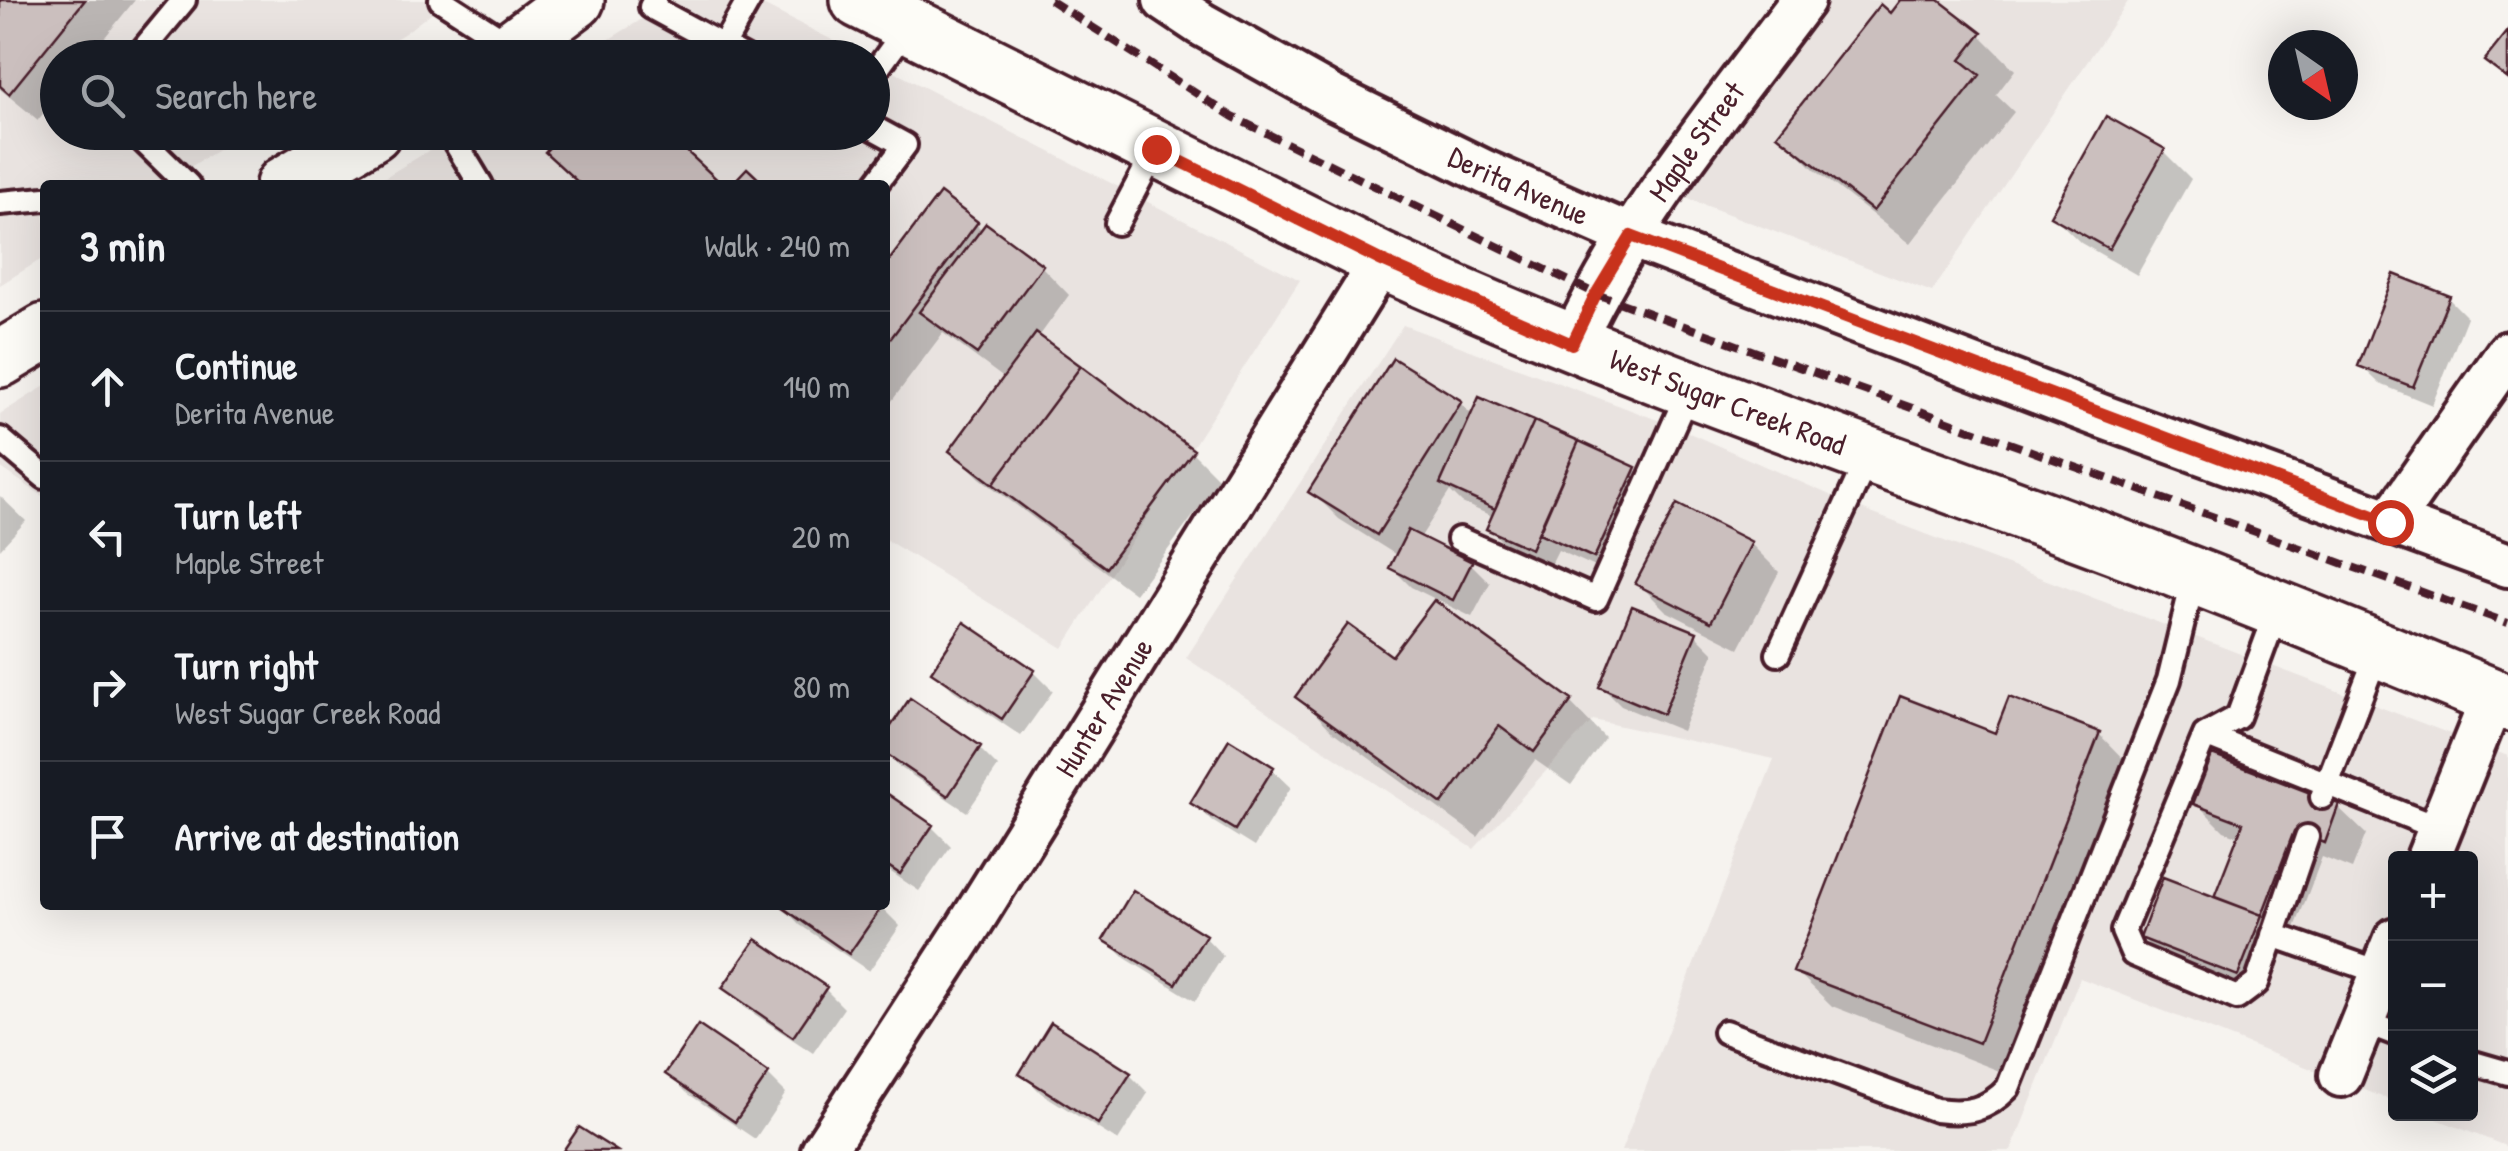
<!DOCTYPE html>
<meta charset="utf-8">
<style>
:root{--surface:#171b24;--page:#242831;--text:#f1f3f6;--muted:#9ea1a6;--line:#363941}
body{margin:0;font-family:"Patrick Hand",sans-serif;background:var(--page);color:var(--text)}
.controls{position:absolute;right:30px;bottom:30px;display:grid;overflow:hidden;border-radius:10px;box-shadow:0 10px 40px #0002}
.controls button{width:90px;height:90px;display:grid;place-items:center;padding:0;border:0;border-bottom:2px solid var(--line);background:var(--surface);color:var(--text);font:50px sans-serif}
.compass{position:absolute;left:2268px;top:30px;width:90px;height:90px;border-radius:50%;background:var(--surface);box-shadow:0 10px 40px #0002;rotate:146deg}
.stop{position:absolute;width:30px;height:30px;margin:-22px;border:8px solid #c8321e;border-radius:50%;background:#fff}
.stop.end{background:#c8321e;border-color:#fff;box-shadow:0 2px 10px #0008}
.list{margin:0;padding:0;list-style:none}
h2{display:flex;justify-content:space-between;align-items:center;height:130px;margin:0;padding:0 40px;font-size:42px}
h2 small{font-size:32px;font-weight:400;color:var(--muted)}
.list li{display:grid;grid-template-columns:65px 1fr auto;gap:30px;align-items:center;box-sizing:border-box;height:150px;padding:0 40px;border-top:2px solid var(--line)}
.list b{display:block;font-size:38px;white-space:nowrap}
.list p{margin:0;font-size:32px;white-space:nowrap;color:var(--muted)}
.list em{font-size:32px;font-style:normal;color:var(--muted)}
.icon{flex:none;width:55px;height:55px;fill:none;stroke:currentColor;stroke-width:2;stroke-linecap:round;stroke-linejoin:round}
.map{position:relative;flex:none;width:2508px;height:1151px;overflow:hidden}
.search{position:absolute;background:var(--surface);box-shadow:0 10px 40px #0002;left:40px;top:40px;width:850px;height:110px;display:flex;align-items:center;gap:25px;box-sizing:border-box;padding:0 35px;border-radius:55px;color:var(--muted);font-size:38px}
.panel{position:absolute;background:var(--surface);box-shadow:0 10px 40px #0002;left:40px;top:180px;width:850px;height:730px;border-radius:10px}
.map>svg:first-child{display:block}
.built{fill:#e9e3e0}
.shadow{fill:#0003}
.building{fill:#cbbfbe;stroke:#4a1f2b;stroke-width:2.5}
.lines{fill:none;stroke-linecap:round;stroke-linejoin:round}
.service-casing{stroke:#4a1f2b;stroke-width:30}
.minor-casing{stroke:#4a1f2b;stroke-width:50}
.tertiary-casing{stroke:#4a1f2b;stroke-width:62}
.secondary-casing{stroke:#4a1f2b;stroke-width:62}
.service{stroke:#fdfcf7;stroke-width:22}
.minor{stroke:#fdfcf7;stroke-width:42}
.tertiary{stroke:#fdfcf7;stroke-width:55}
.secondary{stroke:#fdfcf7;stroke-width:55}
.rail{stroke:#4a1f2b;stroke-width:8;stroke-dasharray:15 8;stroke-linecap:butt}
.route{stroke:#c8321e;stroke-width:12}
.labels{text-anchor:middle;stroke-width:10;stroke-linejoin:round;paint-order:stroke}
.street-label{font-size:30px;fill:#4a1f2b;stroke:#fdfcf7}
</style>
<div class="map">
<svg width="2508" height="1151" viewBox="0 0 2508 1151">
<rect width="100%" height="100%" fill="#f6f3ef"/>
<filter id="ink" filterUnits="userSpaceOnUse"><feTurbulence type="fractalNoise" baseFrequency=".01" numOctaves="2"/><feDisplacementMap in="SourceGraphic" scale="20" xChannelSelector="R" yChannelSelector="G"/><feConvolveMatrix kernelMatrix="1 2 1 2 8 2 1 2 1" color-interpolation-filters="sRGB"/></filter>
<g filter="url(#ink)">
<path class="built" d="M0,0H448L405,33L366,57L58,58V132L245,133L161,185H45V257L0,285Z
M673,0H753L866,57L579,58Z
M1822,0H2129L1932,292L1676,194Z
M873,61L1300,280L1063,648L885,539V185H372L458,133L872,132Z
M1403,325L1671,425L1871,513L2508,756V1147L2424,1114H2470V858H2396L2395,1102L2080,978L2011,1151H1621L1774,759L1593,720L1474,849L1186,658Z
M45,386V498L0,467V414Z"/>
<path class="shadow" d="M0,0H135L88,58H58V95L38,120L0,89Z
M1903,0H1935L1980,35L2015,70L1996,95L2014,112L1910,244L1815,170L1780,135Z
M2163,151L2191,179L2137,275L2081,243L2053,216Z
M941,197L983,230L986,226L1042,267L1069,295L1038,338L1192,452L1220,480L1135,594L980,478L952,451L1005,379L943,333L885,410V270Z
M2448,298L2467,317L2432,405L2380,384L2361,366Z
M1480,400L1634,469L1653,488L1613,575L1558,550L1550,566L1508,547L1489,529L1494,517L1462,503L1450,491L1420,538L1471,564L1490,583L1472,617L1411,587L1392,568L1398,556L1339,519L1311,491L1460,403L1473,416Z
M0,496L26,521L0,549Z
M1678,507L1751,544L1779,572L1739,648L1666,611L1638,583Z
M965,625L1034,672L1053,691L1021,736L953,690L934,671Z
M1695,634L1714,653L1682,731L1621,706L1602,687Z
M1393,660L1570,702L1605,738L1571,785L1535,760L1478,837L1333,732L1298,696Z
M2099,734L2134,770L2015,1077L1832,1006L1796,971L1997,736Z
M885,740L979,748L998,767L967,812L898,766L885,752Z
M1272,769L1291,787L1254,847L1212,821L1193,802Z
M885,795L932,827L951,846L919,891L885,868Z
M2196,803L2338,807L2366,834L2352,869L2322,857L2290,941L2279,937L2257,993L2161,957L2142,938L2225,903L2240,837L2224,831Z
M879,905L900,926L869,971L800,925L782,906Z
M1205,937L1223,956L1195,1001L1125,958L1106,939Z
M725,988L825,989L844,1008L813,1053L744,1007Z
M668,1074L768,1075L786,1093L755,1139L687,1093Z
M1022,1074L1130,1075L1148,1093L1118,1141L1041,1093Z"/>
<path class="building" d="M0,0H85L9,94L0,86Z
M1900,0H1939L1982,33L1961,60L1980,75L1873,211L1777,135L1880,4L1890,13Z
M2508,31V79L2484,61Z
M2106,116L2165,149L2109,249L2050,216Z
M564,132H666L723,185H581L545,152Z
M747,168L765,185H731Z
M940,193L978,222L885,346V266Z
M986,223L1043,265L977,354L919,312Z
M2394,274L2450,296L2413,387L2358,366Z
M1036,333L1081,366L993,484L949,451Z
M1393,358L1462,401L1377,535L1308,492Z
M1081,366L1194,450L1106,568L993,484Z
M1479,397L1534,421L1495,509L1440,484Z
M1534,421L1579,441L1531,549L1486,529Z
M1579,441L1636,467L1594,558L1539,533Z
M1677,504L1752,542L1711,622L1635,584Z
M1408,530L1472,562L1453,600L1389,568Z
M1434,600L1572,700L1534,752L1499,726L1442,804L1295,697L1348,624L1392,656Z
M1632,606L1697,632L1663,714L1599,687Z
M964,622L1035,670L1002,719L931,672Z
M1900,696L1995,733L2009,697L2100,732L1979,1043L1793,972Z
M910,698L981,746L948,796L885,753V735Z
M1229,739L1274,767L1235,830L1190,803Z
M2212,755L2339,804L2325,843L2294,831L2262,915L2214,897L2243,823L2193,804Z
M885,792L933,825L900,874L885,864Z
M2163,877L2262,915L2238,976L2140,938Z
M1133,890L1206,935L1176,984L1103,940Z
M779,905H883L849,954Z
M756,939L827,987L793,1037L722,988Z
M1051,1022L1131,1073L1098,1124L1019,1074Z
M698,1025L769,1073L735,1122L665,1074Z
M579,1127L617,1151H563Z"/>
<g class="lines">
<defs>
<path id="service" d="M441,0L514,47
M655,0L651,7L723,46
M136,58L184,0
M745,58L723,46L749,0
M872,76L909,25
M872,127L905,145L875,185
M134,132L188,185
M449,132L481,185
M0,203L45,199
M1117,223L1156,149
M0,439L45,477
M1459,539L1596,599L1690,388
M2277,611L2238,717L2205,735L2123,931L2133,954L2237,998L2257,983L2307,837
M1778,654L1869,455
M2205,735L2440,829
M2322,797L2378,651
M2273,935L2382,973
M2362,1021L2396,1034
M1725,1032L1936,1110C1967,1114 1986,1111 2008,1088L2169,680L2194,577
M2470,1062L2508,1073"/>
<g id="minor">
<path id="s1" d="M1165,0L1201,24L1330,96L1485,172L1631,236L2101,416L2508,565"/>
<path id="s2" d="M1572,344C1630,218 1721,110 1803,0"/>
<path d="M2390,522L2508,353"/>
<path d="M2428,858L2493,697"/>
<path d="M2341,1075L2396,939"/>
<path id="s3" d="M823,1151L967,929L1382,261"/>
</g>
<path id="tertiary" d="M499,58L576,0
M284,185L373,132
M0,359L45,332"/>
<g id="secondary">
<path id="s4" d="M859,0L1382,261C1625,372 1879,457 2129,551C2256,599 2383,651 2508,703"/>
</g>
</defs>
<use href="#service" class="service-casing"/>
<use href="#minor" class="minor-casing"/>
<use href="#tertiary" class="tertiary-casing"/>
<use href="#secondary" class="secondary-casing"/>
<use href="#service" class="service"/>
<use href="#minor" class="minor"/>
<use href="#tertiary" class="tertiary"/>
<use href="#secondary" class="secondary"/>
<path class="rail" d="M1050,0L1233,117L1596,294L2508,623"/>
</g>
</g>
<g class="lines" filter="url(#ink)">
<path class="route" d="M1156,149L1382,261L1572,344L1596,294L1631,236L2390,522"/>
</g>
<g class="labels">
<g class="street-label">
<text dy="10" stroke="none"><textPath href="#s2" startOffset="238">Maple Street</textPath></text>
<text dy="10" stroke="none"><textPath href="#s1" startOffset="400">Derita Avenue</textPath></text>
<text dy="10" stroke="none"><textPath href="#s4" startOffset="958">West Sugar Creek Road</textPath></text>
<text dy="10" stroke="none"><textPath href="#s3" startOffset="525">Hunter Avenue</textPath></text>
</g>
</g>
</svg>
<div class="controls">
<button>+</button>
<button>−</button>
<button><svg class="icon" aria-label="layers" viewBox="0 0 24 24"><path d="M12 4l9 5-9 5-9-5zM3 14l9 5 9-5"/></svg></button>
</div>
<svg class="compass" viewBox="-18 -18 36 36"><path d="M0-13l5 13h-10z" fill="#e53935"/><path d="M0 13l5-13h-10z" fill="#9ea1a6"/></svg>
<div class="stop" style="left:2390px;top:522px"></div>
<div class="stop end" style="left:1156px;top:149px"></div>
<div class="search"><svg class="icon" aria-label="search" viewBox="0 0 24 24"><circle cx="10" cy="10" r="6"/><path d="M15 15l6 6"/></svg>Search here</div>
<section class="panel">
<h2>3 min<small>Walk · 240 m</small></h2>
<ul class="list">
<li><svg class="icon" aria-label="ahead" viewBox="0 0 24 24"><path d="M12 20V5M6 11l6-6 6 6"/></svg><div><b>Continue</b><p>Derita Avenue</p></div><em>140 m</em></li>
<li><svg class="icon" aria-label="left" viewBox="0 0 24 24"><path d="M17 20v-9H6M10 6l-5 5 5 5"/></svg><div><b>Turn left</b><p>Maple Street</p></div><em>20 m</em></li>
<li><svg class="icon" aria-label="right" viewBox="0 0 24 24"><path d="M7 20v-9h11M14 6l5 5-5 5"/></svg><div><b>Turn right</b><p>West Sugar Creek Road</p></div><em>80 m</em></li>
<li><svg class="icon" aria-label="arrive" viewBox="0 0 24 24"><path d="M6 21V4h12l-3 4 3 4H6"/></svg><div><b>Arrive at destination</b></div></li>
</ul>
</section>
</div>
